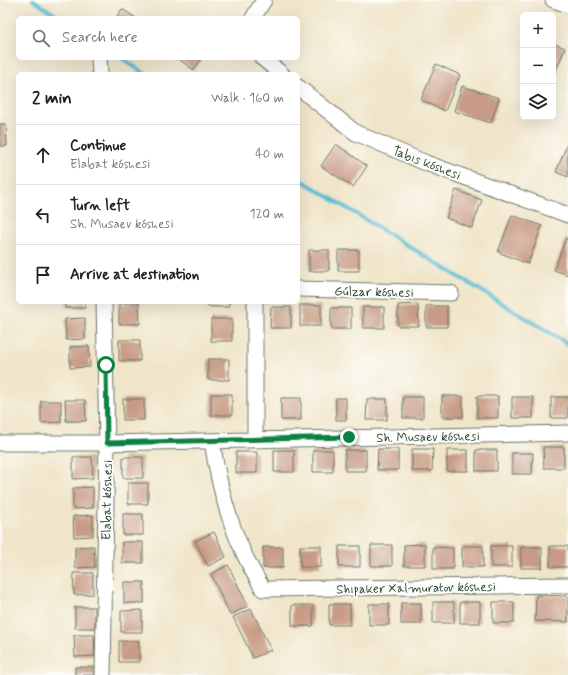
<!DOCTYPE html>
<meta charset="utf-8">
<style>
:root{--surface:#fff;--page:#f2f2f2;--text:#222;--muted:#767676;--line:#e0e0e0}
body{margin:0;font-family:Mynerve,sans-serif;background:var(--page);color:var(--text)}
.controls{position:absolute;right:12px;top:12px;display:grid;overflow:hidden;border-radius:6px;box-shadow:0 4px 16px #0002}
.controls button{width:36px;height:36px;display:grid;place-items:center;padding:0;border:0;border-bottom:1px solid var(--line);background:var(--surface);color:var(--text);font:20px sans-serif}
.stop{position:absolute;width:12px;height:12px;margin:-9px;border:3px solid #0b8043;border-radius:50%;background:#fff}
.stop.end{background:#0b8043;border-color:#fff;box-shadow:0 1px 4px #0008}
.list{margin:0;padding:0;list-style:none}
h2{display:flex;justify-content:space-between;align-items:center;height:52px;margin:0;padding:0 16px;font-size:17px}
h2 small{font-size:13px;font-weight:400;color:var(--muted)}
.list li{display:grid;grid-template-columns:26px 1fr auto;gap:12px;align-items:center;box-sizing:border-box;height:60px;padding:0 16px;border-top:1px solid var(--line)}
.list b{display:block;font-size:15px;white-space:nowrap}
.list p{margin:0;font-size:13px;white-space:nowrap;color:var(--muted)}
.list em{font-size:13px;font-style:normal;color:var(--muted)}
.icon{flex:none;width:22px;height:22px;fill:none;stroke:currentColor;stroke-width:2;stroke-linecap:round;stroke-linejoin:round}
.map{position:relative;flex:none;width:568px;height:675px;overflow:hidden}
.search{position:absolute;background:var(--surface);box-shadow:0 4px 16px #0002;left:16px;top:16px;width:284px;height:44px;display:flex;align-items:center;gap:10px;box-sizing:border-box;padding:0 14px;border-radius:6px;color:var(--muted);font-size:15px}
.panel{position:absolute;background:var(--surface);box-shadow:0 4px 16px #0002;left:16px;top:72px;width:284px;height:232px;border-radius:6px}
.map>svg:first-child{display:block}
.lines{fill:none;stroke-linecap:round;stroke-linejoin:round}
.stream{stroke:#55bcd3;stroke-width:4}
.building{fill:#c79b85}
.minor-casing{stroke:#687868;stroke-width:17}
.minor{stroke:#fff;stroke-width:15}
.route{stroke:#0b8043;stroke-width:5}
.labels{text-anchor:middle;stroke-width:4;stroke-linejoin:round;paint-order:stroke}
.street-label{font-size:13px;fill:#1f3d34;stroke:#fdfcf7}
</style>
<div class="map">
<svg width="568" height="675" viewBox="0 0 568 675">
<rect width="100%" height="100%" fill="#fdfcf7"/>
<filter id="ink" filterUnits="userSpaceOnUse"><feTurbulence type="fractalNoise" baseFrequency=".025" numOctaves="2"/><feDisplacementMap in="SourceGraphic" scale="8" xChannelSelector="R" yChannelSelector="G"/><feConvolveMatrix kernelMatrix="1 2 1 2 8 2 1 2 1" color-interpolation-filters="sRGB"/></filter>
<filter id="wash" filterUnits="userSpaceOnUse"><feTurbulence type="fractalNoise" baseFrequency=".012" numOctaves="4" result="noise"/><feDisplacementMap in="SourceGraphic" scale="16" xChannelSelector="R" yChannelSelector="G"/><feGaussianBlur stdDeviation="0.9" result="paint"/><feColorMatrix in="noise" values="0 0 0 0 0 0 0 0 0 0 0 0 0 0 0 0 0 1.4 0 .05"/><feComposite in="paint" operator="in"/></filter>
<g filter="url(#wash)">
<rect width="100%" height="100%" fill="#f0e5c9"/>
<g class="lines">
<path class="stream" d="M33,0L61,18
M122,58L145,74
M298,178L568,344"/>
</g>
<g id="blocks">
<path class="building" d="M122,9L136,18H116Z
M553,43L565,48L554,76H553Z
M177,58H202L194,70Z
M436,64L460,75L445,111L421,100Z
M462,86L499,98L491,123L454,111Z
M0,124H6L7,146H0Z
M568,142V177L556,172Z
M336,144L367,166L353,187L321,166Z
M456,190L482,200L472,228L446,218Z
M512,215L542,226L528,264L498,252Z
M566,238L568,239V275L554,270Z
M309,250H329V271H309Z
M338,250H359V271H338Z
M65,302H85V308H65Z
M208,302H229V307H208Z
M119,303H139L140,324H119Z
M418,304L419,326H398V305Z
M300,305H321V326H300Z
M426,306H447V327H426Z
M271,307H291V328H270Z
M363,307H384V328H363Z
M331,308H351V329H331Z
M85,318V339L66,340L65,319Z
M211,319H232V341H211Z
M119,340H140V361H119Z
M89,346L90,367L70,368V347Z
M208,359H229V380H208Z
M211,394H232V415H211Z
M442,396H463V417H442Z
M477,396H498V418H477Z
M403,397H423V418H403Z
M512,397H533V418H512Z
M551,397H568V418H551Z
M281,398H301V420H281Z
M336,398H346V420H336Z
M123,399H144V420H123Z
M367,399H387V420H366Z
M65,400H85L86,421H66Z
M41,401H61V422L41,423Z
M543,447H564V468H544Z
M378,449H398V470H377Z
M412,449H433L432,471H412Z
M274,450H294V472H274Z
M313,450H333V472H313Z
M345,450H366V471H345Z
M447,450H468V471H447Z
M476,450H497V471H476Z
M236,452H257V473H236Z
M512,453H533L532,474H512Z
M73,457H92L93,478L73,479Z
M123,457H143V478H123Z
M128,483H148V504H128Z
M93,487V508L73,509V488Z
M123,514H143V535H123Z
M93,515V536L74,537L73,516Z
M214,532L226,557L208,566L195,541Z
M122,542H143V563H122Z
M425,544V566H404V545Z
M371,545H392V566H371Z
M94,546L95,567L75,568V547Z
M300,546H321V567H300Z
M339,546H360V567H339Z
M462,546H483V567H462Z
M491,546H512V567H491Z
M550,546H568V567H550Z
M263,547H283V568H263Z
M433,547L453,548V569H433Z
M521,547H542V568H521Z
M228,565L248,606L230,615L211,574Z
M73,573H93V594L74,595Z
M124,582H144V603H124Z
M536,595L568,596V622L535,621Z
M433,602H454V623H433Z
M460,602H480V623H460Z
M493,602H514V623H493Z
M401,603H421V624H401Z
M329,604H350V625H329Z
M369,604H389V625H369Z
M292,605H313V626H292Z
M75,607H95V628H75Z
M251,609L271,650L253,658L233,617Z
M142,610V632H121V611Z
M74,635H94L95,656L75,657Z
M119,641H139V662H119Z
M75,667H95V675H75Z"/>
</g>
</g>
<g filter="url(#ink)">
<use href="#blocks" fill-opacity="0" stroke="#687868" stroke-width="1"/>
<g class="lines">
<defs>
<path id="minor" d="M553,0L568,5
M253,18L264,0
M99,58L100,74
M262,58L282,74
M298,87L356,133L426,163L568,215
M298,289L451,293
M255,302V439
M212,441C220,495 234,542 263,589L568,585
M0,443H107L568,433
M103,675L107,443L104,302"/>
</defs>
<use href="#minor" class="minor-casing"/>
<use href="#minor" class="minor"/>
</g>
</g>
<g class="lines" filter="url(#ink)">
<path class="route" d="M106,365L107,443L349,437"/>
</g>
<g class="labels">
<g class="street-label">
<text transform="translate(427 162) rotate(21)" y="5">Tabıs kóshesi</text>
<text transform="translate(374 291) rotate(1)" y="5">Gúlzar kóshesi</text>
<text transform="translate(428 436) rotate(-1)" y="5">Sh. Musaev kóshesi</text>
<text transform="translate(106 500) rotate(-89)" y="5">Elabat kóshesi</text>
<text transform="translate(416 587) rotate(-1)" y="5">Shıpaker Xalmuratov kóshesi</text>
</g>
</g>
</svg>
<div class="controls">
<button>+</button>
<button>−</button>
<button><svg class="icon" aria-label="layers" viewBox="0 0 24 24"><path d="M12 4l9 5-9 5-9-5zM3 14l9 5 9-5"/></svg></button>
</div>
<div class="stop" style="left:106px;top:365px"></div>
<div class="stop end" style="left:349px;top:437px"></div>
<div class="search"><svg class="icon" aria-label="search" viewBox="0 0 24 24"><circle cx="10" cy="10" r="6"/><path d="M15 15l6 6"/></svg>Search here</div>
<section class="panel">
<h2>2 min<small>Walk · 160 m</small></h2>
<ul class="list">
<li><svg class="icon" aria-label="ahead" viewBox="0 0 24 24"><path d="M12 20V5M6 11l6-6 6 6"/></svg><div><b>Continue</b><p>Elabat kóshesi</p></div><em>40 m</em></li>
<li><svg class="icon" aria-label="left" viewBox="0 0 24 24"><path d="M17 20v-9H6M10 6l-5 5 5 5"/></svg><div><b>Turn left</b><p>Sh. Musaev kóshesi</p></div><em>120 m</em></li>
<li><svg class="icon" aria-label="arrive" viewBox="0 0 24 24"><path d="M6 21V4h12l-3 4 3 4H6"/></svg><div><b>Arrive at destination</b></div></li>
</ul>
</section>
</div>
